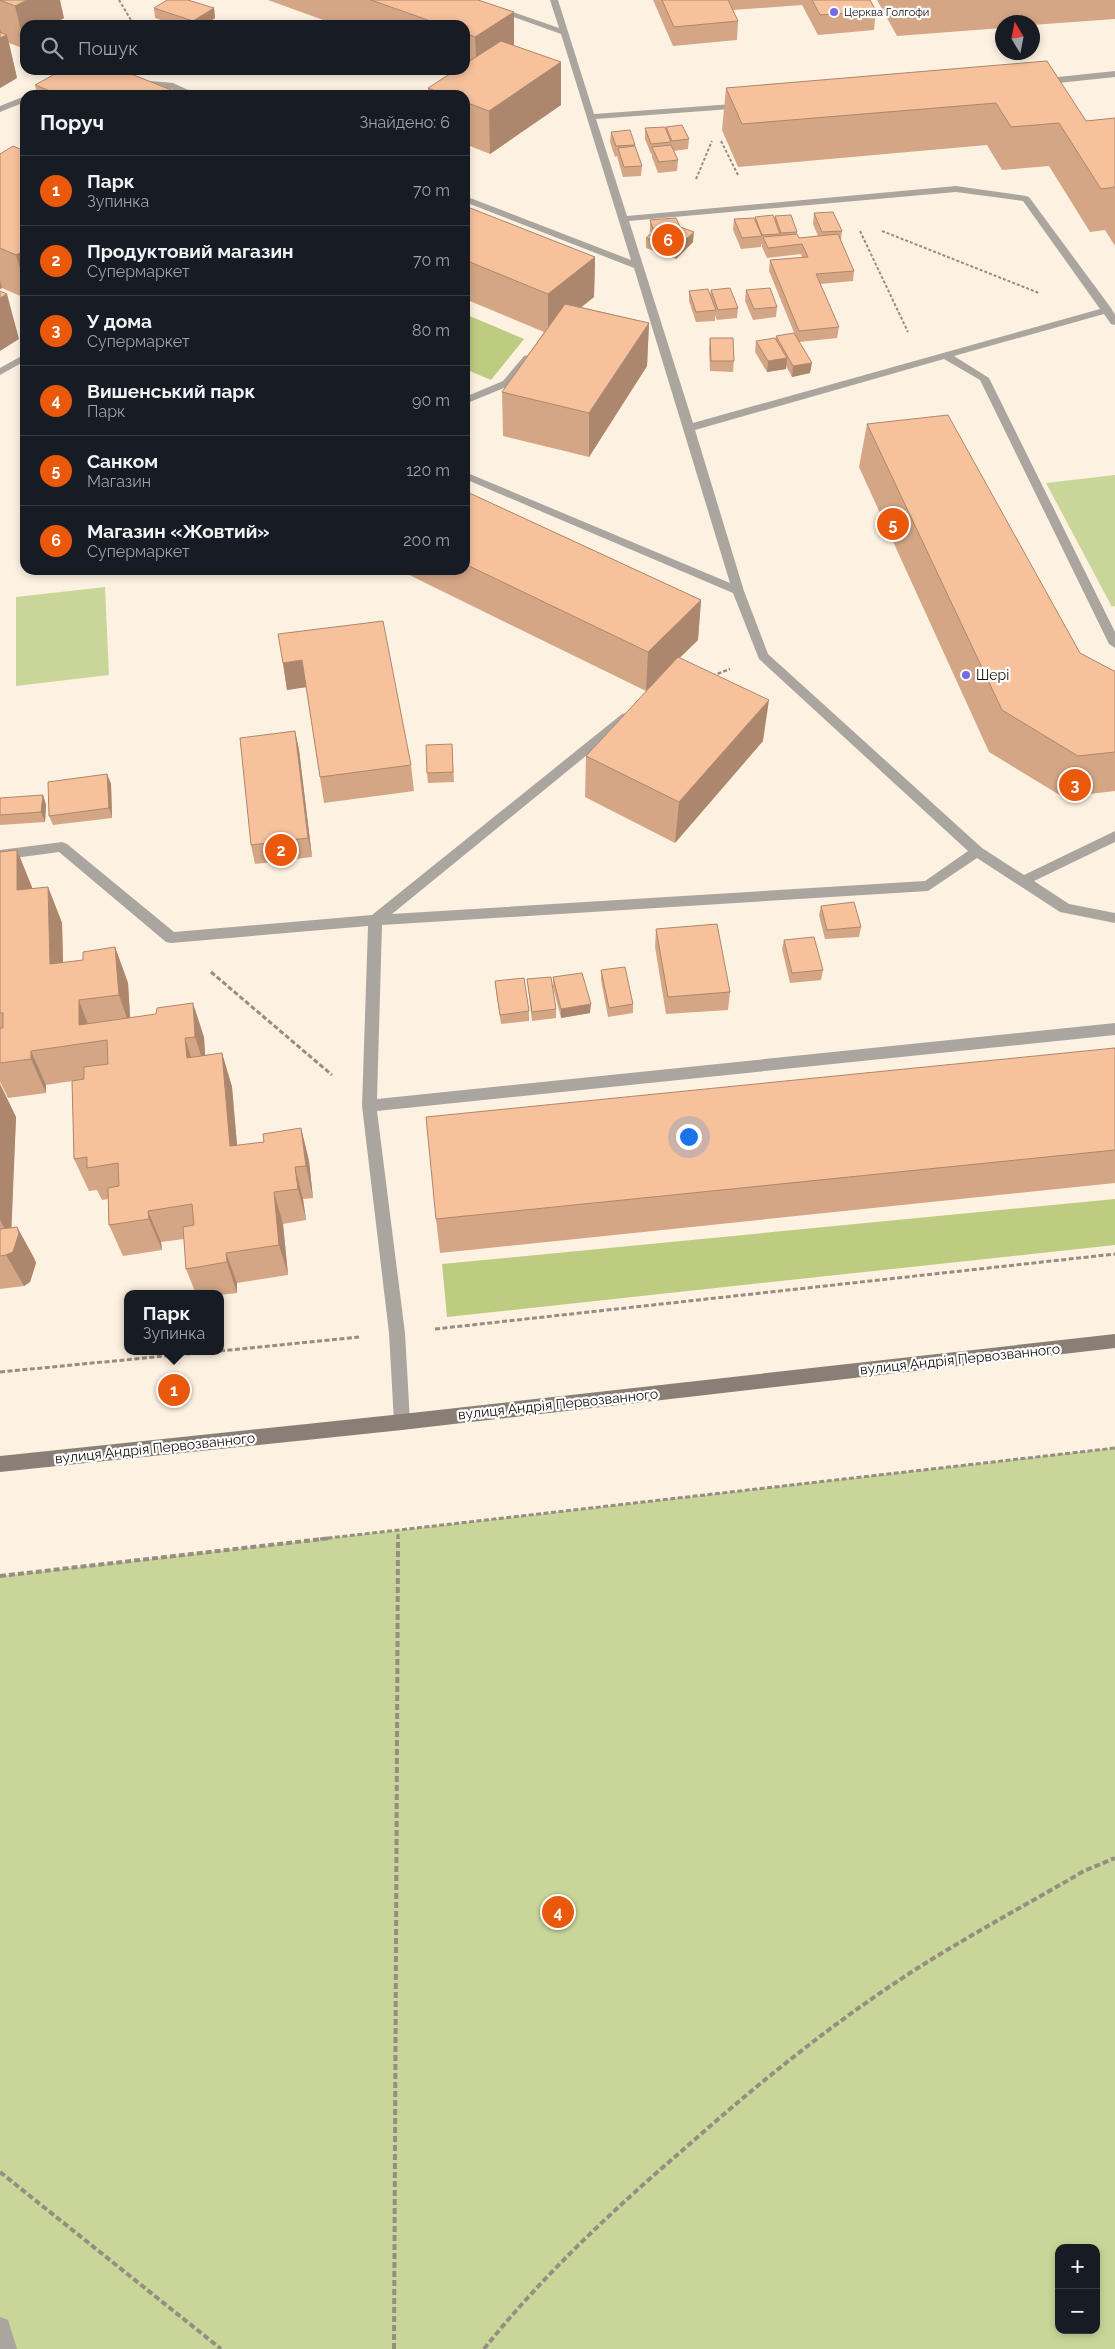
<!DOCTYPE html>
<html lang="uk">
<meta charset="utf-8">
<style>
:root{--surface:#171b24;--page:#242831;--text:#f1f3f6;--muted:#9ea1a6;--line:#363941;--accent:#ea580c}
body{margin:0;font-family:Raleway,sans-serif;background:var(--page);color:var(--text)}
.controls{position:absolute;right:15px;bottom:15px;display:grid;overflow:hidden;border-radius:10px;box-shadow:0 2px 8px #0003}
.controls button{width:45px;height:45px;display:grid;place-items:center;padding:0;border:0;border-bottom:1px solid var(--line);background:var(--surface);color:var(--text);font:25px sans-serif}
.compass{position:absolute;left:995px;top:15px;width:45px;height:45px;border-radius:50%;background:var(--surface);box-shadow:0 2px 8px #0003;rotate:350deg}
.you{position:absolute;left:688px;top:1136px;width:18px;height:18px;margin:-12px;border:4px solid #fff;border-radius:50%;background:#1a73e8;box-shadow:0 0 0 8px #1a73e833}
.badge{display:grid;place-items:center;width:32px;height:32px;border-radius:50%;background:var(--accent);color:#fff;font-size:16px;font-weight:700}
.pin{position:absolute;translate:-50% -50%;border:2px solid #fff;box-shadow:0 1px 5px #0006}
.popup{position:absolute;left:124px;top:1290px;width:100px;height:65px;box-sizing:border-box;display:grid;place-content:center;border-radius:10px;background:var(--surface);filter:drop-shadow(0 1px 4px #0005);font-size:16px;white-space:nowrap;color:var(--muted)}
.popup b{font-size:19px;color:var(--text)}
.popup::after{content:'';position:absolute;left:50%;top:100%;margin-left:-10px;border:10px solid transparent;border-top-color:var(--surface)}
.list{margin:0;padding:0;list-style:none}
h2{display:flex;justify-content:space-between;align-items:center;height:65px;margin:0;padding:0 20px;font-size:21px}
h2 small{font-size:16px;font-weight:400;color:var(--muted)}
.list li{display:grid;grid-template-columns:32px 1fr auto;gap:15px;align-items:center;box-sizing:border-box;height:70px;padding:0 20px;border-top:1px solid var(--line)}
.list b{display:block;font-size:19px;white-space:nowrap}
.list p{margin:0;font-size:16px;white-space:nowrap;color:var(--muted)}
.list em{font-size:16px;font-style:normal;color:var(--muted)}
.icon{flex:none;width:28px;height:28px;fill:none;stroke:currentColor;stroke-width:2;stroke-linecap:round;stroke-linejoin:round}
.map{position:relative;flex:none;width:1115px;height:2349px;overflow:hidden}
.search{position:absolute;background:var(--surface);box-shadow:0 2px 8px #0003;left:20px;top:20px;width:450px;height:55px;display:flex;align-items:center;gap:12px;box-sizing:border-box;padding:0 18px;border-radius:15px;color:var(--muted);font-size:19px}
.panel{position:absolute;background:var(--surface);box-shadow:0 2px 8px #0003;left:20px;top:90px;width:450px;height:485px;border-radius:15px}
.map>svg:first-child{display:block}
.green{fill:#cad699;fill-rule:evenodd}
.forest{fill:#becc82}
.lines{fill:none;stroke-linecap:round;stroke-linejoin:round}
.path-far3{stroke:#968e82;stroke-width:2;stroke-dasharray:3 2;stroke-linecap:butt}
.path-far2{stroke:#968e82;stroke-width:2.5;stroke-dasharray:4 2;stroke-linecap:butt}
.path-far1{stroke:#968e82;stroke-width:3;stroke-dasharray:5 2.5;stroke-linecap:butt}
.path{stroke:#968e82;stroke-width:4;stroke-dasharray:6 3;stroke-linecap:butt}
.lane{fill:#aba59f;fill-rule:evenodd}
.street{fill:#aba59f;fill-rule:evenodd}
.secondary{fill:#897f76;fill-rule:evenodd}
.wall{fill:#d4a686}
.shaded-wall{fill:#ad876d}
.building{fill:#f7c19c;stroke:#ad876d}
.poi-dot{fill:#746be6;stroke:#fff;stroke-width:2}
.labels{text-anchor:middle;stroke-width:4.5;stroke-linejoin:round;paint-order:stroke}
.far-poi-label{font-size:11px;fill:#130f09;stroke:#fff;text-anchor:start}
.poi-label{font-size:14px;fill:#130f09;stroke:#fff;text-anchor:start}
.street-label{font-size:14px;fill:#130f09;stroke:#fff}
</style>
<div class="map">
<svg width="1115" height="2349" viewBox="0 0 1115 2349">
<rect width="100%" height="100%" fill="#fdf2e1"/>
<path class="green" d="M1115,475V606L1112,607L1046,483Z
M105,587L109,675L16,686V597Z
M1115,1448V2349H0V1576ZM1059,2248H1096V2330H1059Z"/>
<path class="forest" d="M465,314L524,339L491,380L465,369Z
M1115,1199V1245L447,1317L442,1264Z"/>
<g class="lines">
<path class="path-far3" d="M119,0L134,25
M721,141L738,175
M696,179L712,141
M860,231L908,332
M882,231L1039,293"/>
<path class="path-far2" d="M712,676L730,669"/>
<path class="path-far1" d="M211,972L332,1075
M435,1329L1115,1254
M220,1351L359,1337
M0,1372L217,1351
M320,1539L1115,1448
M398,1539V1530"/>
<path class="path" d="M0,1576L331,1538
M0,2172L221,2349
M394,2349L398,1538
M484,2349C541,2277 614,2209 684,2149C755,2086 830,2025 910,1973C966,1937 1026,1905 1084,1871L1115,1858"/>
<path class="lane" d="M466,0H478L559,28L550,0H558L594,114L747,103V107L744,108L596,119L627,216L956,186L1026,196L1029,197L1111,308L1115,315V325L1111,324L1104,314L954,356L989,378L1115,632V648L1109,644L980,380L944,359L695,430L744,591L768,654L982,848L1024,875L1115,831V842L1034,881L1069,904L1115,913V923L1060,912L977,858L928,891L382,925L377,1099L1115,1023V1035L377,1111L405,1333L410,1422L408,1427L402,1430L396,1427L394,1422L389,1333L362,1106L368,926L171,943L166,942L59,852L0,860V850L62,842L67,844L174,932L372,915L622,714L626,713L632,717L630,720L392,914L925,881L968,851L759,659L733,593L465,479V472L730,583L634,268L465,202V196L631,260L561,34ZM956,192L1023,201L1100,309L693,423L629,221Z
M1115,71V77L1039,85L1035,82L1039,79Z
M139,80L173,83L199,95H187L171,89L136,85L135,83Z
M25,96V102L0,112V106Z
M25,354V361L0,375V368Z
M528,355L533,358L511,385L465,404V397L503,381L524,356Z"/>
<path class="street" d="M0,2317L8,2320L17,2349H0Z"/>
<path class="secondary" d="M1115,1334V1348L402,1430L0,1472V1456L402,1414Z"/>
</g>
<path class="wall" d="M0,0L64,18L51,25H25V49L9,43L17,78L0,88Z
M268,0H478L514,12V46L561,62V105L490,154L465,144V95H428V88L465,70V25H337Z
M653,0H870L876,11L874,30L818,35L802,5L733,10L738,21L737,40L673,46Z
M877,0H1115V19L1032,25V22H1002V28L897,36Z
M154,8H214L215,18L205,25H176L155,18Z
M1047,61L1086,121L1115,118V246L1105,230L1090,232L1049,166L1002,170L987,145L738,167L722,130L726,88Z
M35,85L184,95H37Z
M666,127L689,139L688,149L674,151L678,160L677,171L658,173L652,157V154H651L645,139V128L666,130Z
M611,132L635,145V146L642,166L641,176L623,177L617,156L615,157L610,142Z
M25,151V298L2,288L0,289V154Z
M465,206L595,257L594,297L581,307L649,323L647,366L589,457L503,436L502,392L544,332L465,299Z
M814,213L842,231L841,241L854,271L853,281L820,284L839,327L837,338L799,342L810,373L792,377L786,366V369L767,372L755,352L756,341L776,340V336L795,335L769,271L770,260L802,257L801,254L767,258L762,247V245L761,244V247L741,249L733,230L734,219L755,221V217L774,219L775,216L797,232V234L799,238L818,236L813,224Z
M650,220L680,227L693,242L676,259L646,248V238L651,234L650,231Z
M711,290L738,308L737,318L717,320L715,315V321L696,322L689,301V291L710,295Z
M746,290L777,307L776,317L753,320L745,301Z
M710,338L734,361L733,372L710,371L709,349Z
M867,424L1080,653L1114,671H1115V791L1063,797L989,752L859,467Z
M465,491L701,600L698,640L679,658L763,741L675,843L585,797L586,756L656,681L646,691L399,570H465Z
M283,663L411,765L414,791L324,803L306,687L287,690Z
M295,731L299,750L312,857L255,864L251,845Z
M452,744L454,782L428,783L427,773Z
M107,774L111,784L112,818L53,825L49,816Z
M43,795L46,805L45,822L0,825V798Z
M17,850L32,889L48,887L62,923L63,963L83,960L115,947L128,983L130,1018L204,1037L205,1055L222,1053L232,1087L237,1146L264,1142L301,1128L309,1161L313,1198L303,1199L306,1220L283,1224L288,1275L237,1283V1293L220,1295V1294H196L186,1269L184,1239L161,1242L162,1250L123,1256L109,1225L108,1199L102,1200L97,1190L89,1191L74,1159L72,1081L46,1085V1093L8,1098L0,1082V852Z
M821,906L861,927L859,937L825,939L819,915Z
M656,929L730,992L728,1010L666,1014L655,947Z
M784,940L823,970L821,980L790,983L782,949Z
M601,970L633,1004V1013L608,1017L601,980Z
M553,977L590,1013L561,1018L553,987Z
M527,979L556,1009V1018L532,1021L528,988Z
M495,981L529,1011V1021L501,1024L496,991Z
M1115,1048V1183L440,1253L436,1219Z
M0,1084L16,1117L11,1228L17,1227L34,1258L36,1263L30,1282L24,1286L0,1289Z"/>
<path class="shaded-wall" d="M27,0H60L64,18L51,25H25V47L15,6Z
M214,8L215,18L205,25H194L193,21Z
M514,12V51L477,76L475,37Z
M0,29L2,37L7,35L17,78L0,88Z
M561,62V105L490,154L489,111Z
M694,232L693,242L676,259V248Z
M25,250V286L16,255Z
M595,257L594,297L548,334V294Z
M0,280L2,288L0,289Z
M7,294L19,339L0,351V298Z
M649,323L647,366L589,457V413Z
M787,358L786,369L767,372L768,361Z
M812,363L810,373L792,377L793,366Z
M701,600L698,640L646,691L648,652Z
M302,660L307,687L287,690L283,663Z
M769,700L763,741L675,843L679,802Z
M295,731L299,750L312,857L308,838Z
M107,774L111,784L112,818L109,808Z
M43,795L46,805L45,822L41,812Z
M17,850L32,887V927L17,890Z
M48,887L62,923L64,1000L50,964Z
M115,947L128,983L131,1030L119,995Z
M79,1000L92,1035L79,1025Z
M193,1003L204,1037L206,1071L195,1037Z
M591,1004L590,1013L561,1018V1009Z
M185,1038L196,1073L187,1058Z
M31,1051L46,1085V1093L31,1059Z
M222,1053L232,1087L240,1179L230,1146Z
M0,1084L16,1117L11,1240L0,1220Z
M301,1128L309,1161L313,1198L306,1166Z
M295,1167L303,1199L306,1220L298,1189Z
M274,1192L283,1224L288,1275L279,1245Z
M148,1211L161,1242L162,1250L149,1219Z
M17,1227L34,1258L36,1263L30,1282L24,1286L6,1255Z
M226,1253L237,1283V1293L227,1262Z"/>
<path class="building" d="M0,0H27L15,6Z
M167,0H188L214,8L193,21L154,8Z
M371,0H478L514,12L475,37L465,33V25H442Z
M662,0H728L738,21L674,27Z
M812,0H870L876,11L820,15Z
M0,32L7,35L0,38Z
M501,41L561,62L489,111L465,102V95H446L428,88L456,70H465V64Z
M1047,61L1086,121L1115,118V187L1101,189L1059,123L1011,127L996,103L742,124L726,88Z
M62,70H121L184,95H60L35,85Z
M682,125L689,139L672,141L666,127Z
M665,127L671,142L651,144L645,128Z
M630,130L635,145L616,146L611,132Z
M671,145L678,160L659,162L652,147Z
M13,146L25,151V250L16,255L0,248V154Z
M635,146L642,166L624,167L618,148Z
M465,206L595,257L548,294L465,260Z
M833,212L842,231L822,232L814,213Z
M773,215L780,234L762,235L755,217Z
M791,215L797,232L781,233L775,216Z
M676,218L680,227L694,232L676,248L646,238L654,231L650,220Z
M754,218L762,236L742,238L734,219Z
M797,234L799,238L838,234L854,271L816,274L839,327L799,331L770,260L808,257L802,244L768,248L763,237Z
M730,288L738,308L718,310L711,290Z
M770,288L777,307L754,309L746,290Z
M708,289L716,310L696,312L689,291Z
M0,291L7,294L0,298Z
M565,304L649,323L589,413L502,392Z
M794,333L812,363L793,366L776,336Z
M710,338H733L734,361H711Z
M775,338L787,358L768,361L756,341Z
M948,415L1080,653L1114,671H1115V752L1078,756L1002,710L867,424Z
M465,491L701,600L648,652L465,564Z
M383,621L411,765L320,777L302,660L283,663L278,634Z
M678,657L769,700L679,802L586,756Z
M295,731L308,838L251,845L240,738Z
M452,744L453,772L427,773L426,745Z
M107,774L109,808L49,816L48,782Z
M43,795L41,812L0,815V798Z
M17,850V890L48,887L50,964L83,960V952L115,947L119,995L79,1000V1025L156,1014L157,1008L193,1003L195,1037L185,1038L187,1058L222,1053L230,1146L264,1142L263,1134L301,1128L306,1166L295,1167L298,1189L274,1192L279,1245L226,1253L227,1262L186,1269L183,1227L194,1225L192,1204L148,1211L149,1219L109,1225L108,1188L119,1186L118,1163L87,1168V1157L74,1159L72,1081L84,1079V1067L108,1064L107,1040L31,1051V1059L0,1063V1028H3V1013H0V852Z
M854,902L861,927L827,930L821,906Z
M717,924L730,992L668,997L656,929Z
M814,937L823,970L792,973L784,940Z
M625,967L633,1004L609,1008L601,970Z
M582,973L591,1004L561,1009L553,977Z
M551,977L556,1009L532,1012L527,979Z
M524,978L529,1011L500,1015L495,981Z
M1115,1048V1150L436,1219L426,1117Z
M17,1227L19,1233L13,1252L6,1255L0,1256V1229Z"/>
<g class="poi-dot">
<circle cx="834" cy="12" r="5"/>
<circle cx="966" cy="675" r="5"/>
</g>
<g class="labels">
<g class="far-poi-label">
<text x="844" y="16">Церква Голгофи</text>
</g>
<g class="poi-label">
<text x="976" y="680">Шері</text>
</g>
<g class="street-label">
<text transform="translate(960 1359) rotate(-6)" y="5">вулиця Андрія Первозванного</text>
<text transform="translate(558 1404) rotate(-6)" y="5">вулиця Андрія Первозванного</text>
<text transform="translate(155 1448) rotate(-6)" y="5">вулиця Андрія Первозванного</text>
</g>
</g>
</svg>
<div class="controls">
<button>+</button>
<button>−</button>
</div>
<svg class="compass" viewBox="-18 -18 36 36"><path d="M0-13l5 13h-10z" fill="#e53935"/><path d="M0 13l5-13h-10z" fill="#9ea1a6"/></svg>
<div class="you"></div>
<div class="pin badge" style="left:174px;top:1390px">1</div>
<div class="popup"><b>Парк</b>Зупинка</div>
<div class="pin badge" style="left:281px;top:850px">2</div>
<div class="pin badge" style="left:1075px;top:785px">3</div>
<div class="pin badge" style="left:558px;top:1912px">4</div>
<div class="pin badge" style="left:893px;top:524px">5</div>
<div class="pin badge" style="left:668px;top:240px">6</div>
<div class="search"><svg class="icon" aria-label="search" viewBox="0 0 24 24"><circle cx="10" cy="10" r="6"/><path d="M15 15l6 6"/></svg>Пошук</div>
<section class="panel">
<h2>Поруч<small>Знайдено: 6</small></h2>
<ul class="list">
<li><span class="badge">1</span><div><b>Парк</b><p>Зупинка</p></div><em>70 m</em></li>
<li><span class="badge">2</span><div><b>Продуктовий магазин</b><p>Супермаркет</p></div><em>70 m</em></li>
<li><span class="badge">3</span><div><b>У дома</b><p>Супермаркет</p></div><em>80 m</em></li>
<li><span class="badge">4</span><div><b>Вишенський парк</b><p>Парк</p></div><em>90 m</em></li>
<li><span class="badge">5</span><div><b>Санком</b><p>Магазин</p></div><em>120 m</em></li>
<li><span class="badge">6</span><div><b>Магазин «Жовтий»</b><p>Супермаркет</p></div><em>200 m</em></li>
</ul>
</section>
</div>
